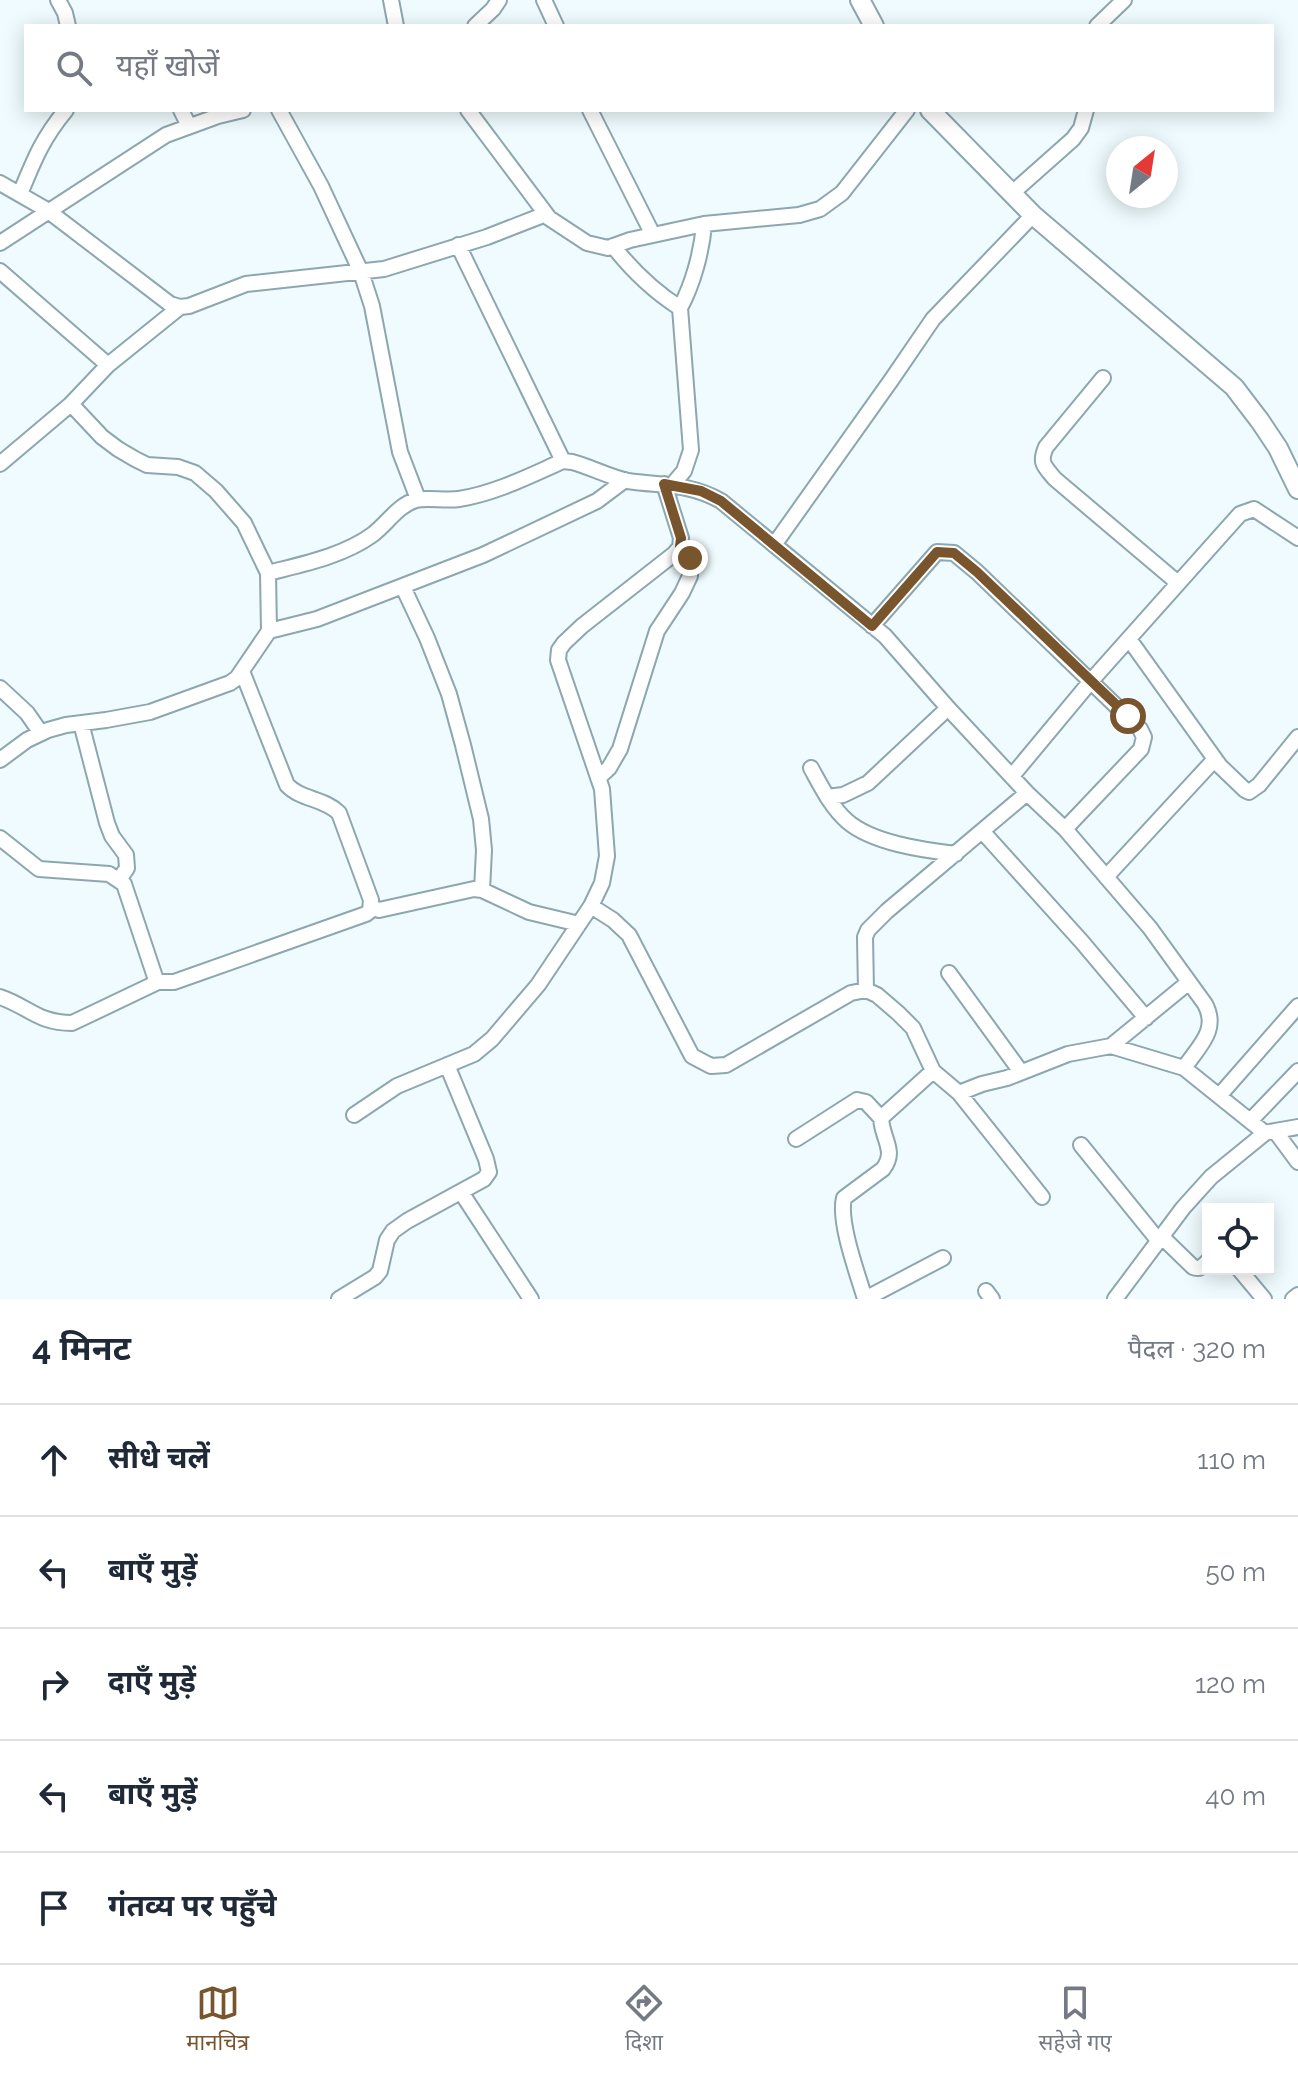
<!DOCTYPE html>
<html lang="hi">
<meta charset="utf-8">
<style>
:root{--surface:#fff;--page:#f6f6f7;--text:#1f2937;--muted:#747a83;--line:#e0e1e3;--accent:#79552e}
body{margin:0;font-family:Raleway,"Noto Sans Devanagari",sans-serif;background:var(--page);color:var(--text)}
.controls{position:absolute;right:24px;bottom:24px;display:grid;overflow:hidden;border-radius:0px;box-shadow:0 4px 20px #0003}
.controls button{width:72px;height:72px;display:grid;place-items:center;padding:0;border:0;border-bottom:2px solid var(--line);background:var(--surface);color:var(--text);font:40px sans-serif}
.compass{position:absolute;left:1106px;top:136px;width:72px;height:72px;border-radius:50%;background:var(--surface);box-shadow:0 4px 20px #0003;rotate:30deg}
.stop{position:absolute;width:24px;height:24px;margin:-18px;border:6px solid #79552e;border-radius:50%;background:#fff}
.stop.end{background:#79552e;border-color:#fff;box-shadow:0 2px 8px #0008}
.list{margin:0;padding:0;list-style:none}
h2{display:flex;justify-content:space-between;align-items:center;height:104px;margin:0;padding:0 32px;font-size:34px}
h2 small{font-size:26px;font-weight:400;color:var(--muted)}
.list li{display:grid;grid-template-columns:52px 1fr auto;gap:24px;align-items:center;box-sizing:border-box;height:112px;padding:0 32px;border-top:2px solid var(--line)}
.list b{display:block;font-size:30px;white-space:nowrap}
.list em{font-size:26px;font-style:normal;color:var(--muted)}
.icon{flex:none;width:44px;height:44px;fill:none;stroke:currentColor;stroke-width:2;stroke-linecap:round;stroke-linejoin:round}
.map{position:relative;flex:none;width:1298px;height:1299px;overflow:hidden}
.search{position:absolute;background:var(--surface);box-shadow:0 4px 20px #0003;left:24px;right:24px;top:24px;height:88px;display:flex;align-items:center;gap:20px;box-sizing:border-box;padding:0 28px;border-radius:0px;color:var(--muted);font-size:30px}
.sheet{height:664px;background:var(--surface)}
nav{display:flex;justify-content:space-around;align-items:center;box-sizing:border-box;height:112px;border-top:2px solid var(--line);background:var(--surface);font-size:22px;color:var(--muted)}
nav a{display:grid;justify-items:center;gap:4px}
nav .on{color:var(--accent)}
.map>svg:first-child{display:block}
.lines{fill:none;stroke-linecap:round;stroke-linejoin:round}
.minor-casing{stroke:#8ca7af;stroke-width:18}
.major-casing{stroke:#8ca7af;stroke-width:22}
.minor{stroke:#fff;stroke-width:14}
.major{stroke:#fff;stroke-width:18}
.route{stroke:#79552e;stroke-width:10}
</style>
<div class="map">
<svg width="1298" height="1299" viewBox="0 0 1298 1299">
<rect width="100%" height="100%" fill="#effbfe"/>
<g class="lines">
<defs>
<path id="minor" d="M58,0L65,13L68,26
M391,0L396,26
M544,0L556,26
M475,26L493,9L499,0
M1097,26L1124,0
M181,110L189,126
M279,110L321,186L361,272L372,306L400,452L418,499
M468,110L549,218L587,243L608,248L630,240L704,224L799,215L820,209L842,193L907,110
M590,110L653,235
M0,183L47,210L170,304L180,307L189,306L246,284L384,269L487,237L546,214
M20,194C34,160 42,139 66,110
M1011,194L1073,139L1081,128L1086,110
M0,243L166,135L218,116L243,110
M458,245L563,461
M613,246C631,269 655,292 680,308L691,450L684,471L673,484
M0,271L108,365
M680,308C693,284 702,251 704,224
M1103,378L1046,447C1039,463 1044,466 1055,479L1178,583
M71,404L108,365L180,307
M0,464L71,404L102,437L118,449L135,459L147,465L178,467L195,473L216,491L244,523L268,573L269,631L237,678L230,683L150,712L106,720L66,725L48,730L27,740L0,760
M664,484L681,538L680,547L674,554L582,626L564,643L559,650L558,660L602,789L607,856L602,883L591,906L613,920L629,935L692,1056L711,1066L726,1065L851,993L866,990L877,995L898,1013L913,1028L933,1071L959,1093L982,1084L1007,1078L1068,1054L1111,1046L1184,1068
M774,545L892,379L933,319L1033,215
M268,573C303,564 343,556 372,535C387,524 398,505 416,500C426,497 446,501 459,499C496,493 529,476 563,461L572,462C591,467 609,477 628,481C662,486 689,483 721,501L885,636L948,708L1027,793L1065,829L1150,928L1205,1004C1219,1030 1199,1046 1184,1068L1265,1133L1211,1177L1183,1208L1115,1299
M403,587L427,638L449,694L463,745L481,819L484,850L482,890
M872,626L937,552L954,553L977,572L1140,729L1144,737L1141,749L1065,829
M269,631L317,619L483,555L597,501L625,480
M1129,639L1220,766L1245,790L1249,792L1259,785L1298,737
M0,688L27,713L41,733
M81,723L107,823L112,836L126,855L127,868L119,880
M811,768C821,786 831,807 847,821C872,843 923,850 956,854
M1012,776L1091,681L1240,514L1254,509L1298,538
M598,778L609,768L620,749L657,631L682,593L690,576V558L680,547
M827,797L843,795L868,783L948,708
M982,831L1082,942L1146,1018
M0,838L39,869L109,874L124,884L155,977L158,982H174L366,914L370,911L371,900L339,813C324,798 301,800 287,785L242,671
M1106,877L1215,759
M371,907L379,910L474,889L482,890L529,912L579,924
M949,973L1021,1072
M866,990L865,937L868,930L887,911L1027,793
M0,997C29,1007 38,1023 72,1023L158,982
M1111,1046L1189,982
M959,1093L1042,1197
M1219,1096L1298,1006
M354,1115L397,1086L474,1054L492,1039L538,985L591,906
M1250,1121L1298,1071
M1275,1131L1298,1162
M1269,1132L1298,1127
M796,1139L857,1100L866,1102L881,1118
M1081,1145L1158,1240
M461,1192L531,1299
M1161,1236L1193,1267C1200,1270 1203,1266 1208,1261
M1239,1269L1264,1299
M986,1291L992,1299
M339,1299L375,1277L380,1271L387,1240L393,1231L407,1221L484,1179L489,1172L486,1159L447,1065
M865,1299C858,1275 838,1222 844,1198L883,1169C897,1151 882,1139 881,1118L933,1071
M865,1299L943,1258
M1293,1299L1298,1295"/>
<path id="major" d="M860,0L874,26
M930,110L1033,215L1234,387L1260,421L1278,448L1298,489"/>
</defs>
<use href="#minor" class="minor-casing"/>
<use href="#major" class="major-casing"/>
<use href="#minor" class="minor"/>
<use href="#major" class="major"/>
</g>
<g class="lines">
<path class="route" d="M690,558L680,547L681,538L664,484L701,491L721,501L872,626L937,552L954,553L977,572L1128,716"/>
</g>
</svg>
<div class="controls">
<button><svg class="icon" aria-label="locate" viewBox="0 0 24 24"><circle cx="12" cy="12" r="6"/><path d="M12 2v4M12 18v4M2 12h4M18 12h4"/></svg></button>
</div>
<svg class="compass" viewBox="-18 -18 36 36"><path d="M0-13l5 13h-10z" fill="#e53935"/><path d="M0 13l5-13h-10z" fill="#747a83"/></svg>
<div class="stop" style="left:1128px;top:716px"></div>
<div class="stop end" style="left:690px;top:558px"></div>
<div class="search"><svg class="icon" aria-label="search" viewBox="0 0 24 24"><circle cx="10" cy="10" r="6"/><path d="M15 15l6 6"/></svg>यहाँ खोजें</div>
</div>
<section class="sheet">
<h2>4 मिनट<small>पैदल · 320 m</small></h2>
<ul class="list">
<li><svg class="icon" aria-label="ahead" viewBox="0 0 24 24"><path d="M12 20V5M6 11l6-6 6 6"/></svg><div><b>सीधे चलें</b></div><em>110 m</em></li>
<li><svg class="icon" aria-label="left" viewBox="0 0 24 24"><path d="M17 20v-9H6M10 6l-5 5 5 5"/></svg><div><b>बाएँ मुड़ें</b></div><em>50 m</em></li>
<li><svg class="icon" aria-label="right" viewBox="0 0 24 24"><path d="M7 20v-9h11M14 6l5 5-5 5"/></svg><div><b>दाएँ मुड़ें</b></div><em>120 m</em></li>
<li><svg class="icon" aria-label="left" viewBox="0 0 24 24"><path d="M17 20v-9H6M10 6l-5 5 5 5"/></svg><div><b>बाएँ मुड़ें</b></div><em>40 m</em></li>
<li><svg class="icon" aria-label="arrive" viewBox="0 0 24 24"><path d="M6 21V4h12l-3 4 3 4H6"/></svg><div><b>गंतव्य पर पहुँचे</b></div></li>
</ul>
</section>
<nav>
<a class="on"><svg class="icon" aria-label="map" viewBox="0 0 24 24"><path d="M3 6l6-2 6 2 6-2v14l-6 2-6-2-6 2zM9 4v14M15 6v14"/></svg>मानचित्र</a>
<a><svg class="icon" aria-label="directions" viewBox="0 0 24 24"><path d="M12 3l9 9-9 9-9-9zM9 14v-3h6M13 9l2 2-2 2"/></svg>दिशा</a>
<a><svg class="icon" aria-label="saved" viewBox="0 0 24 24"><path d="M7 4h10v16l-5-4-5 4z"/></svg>सहेजे गए</a>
</nav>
